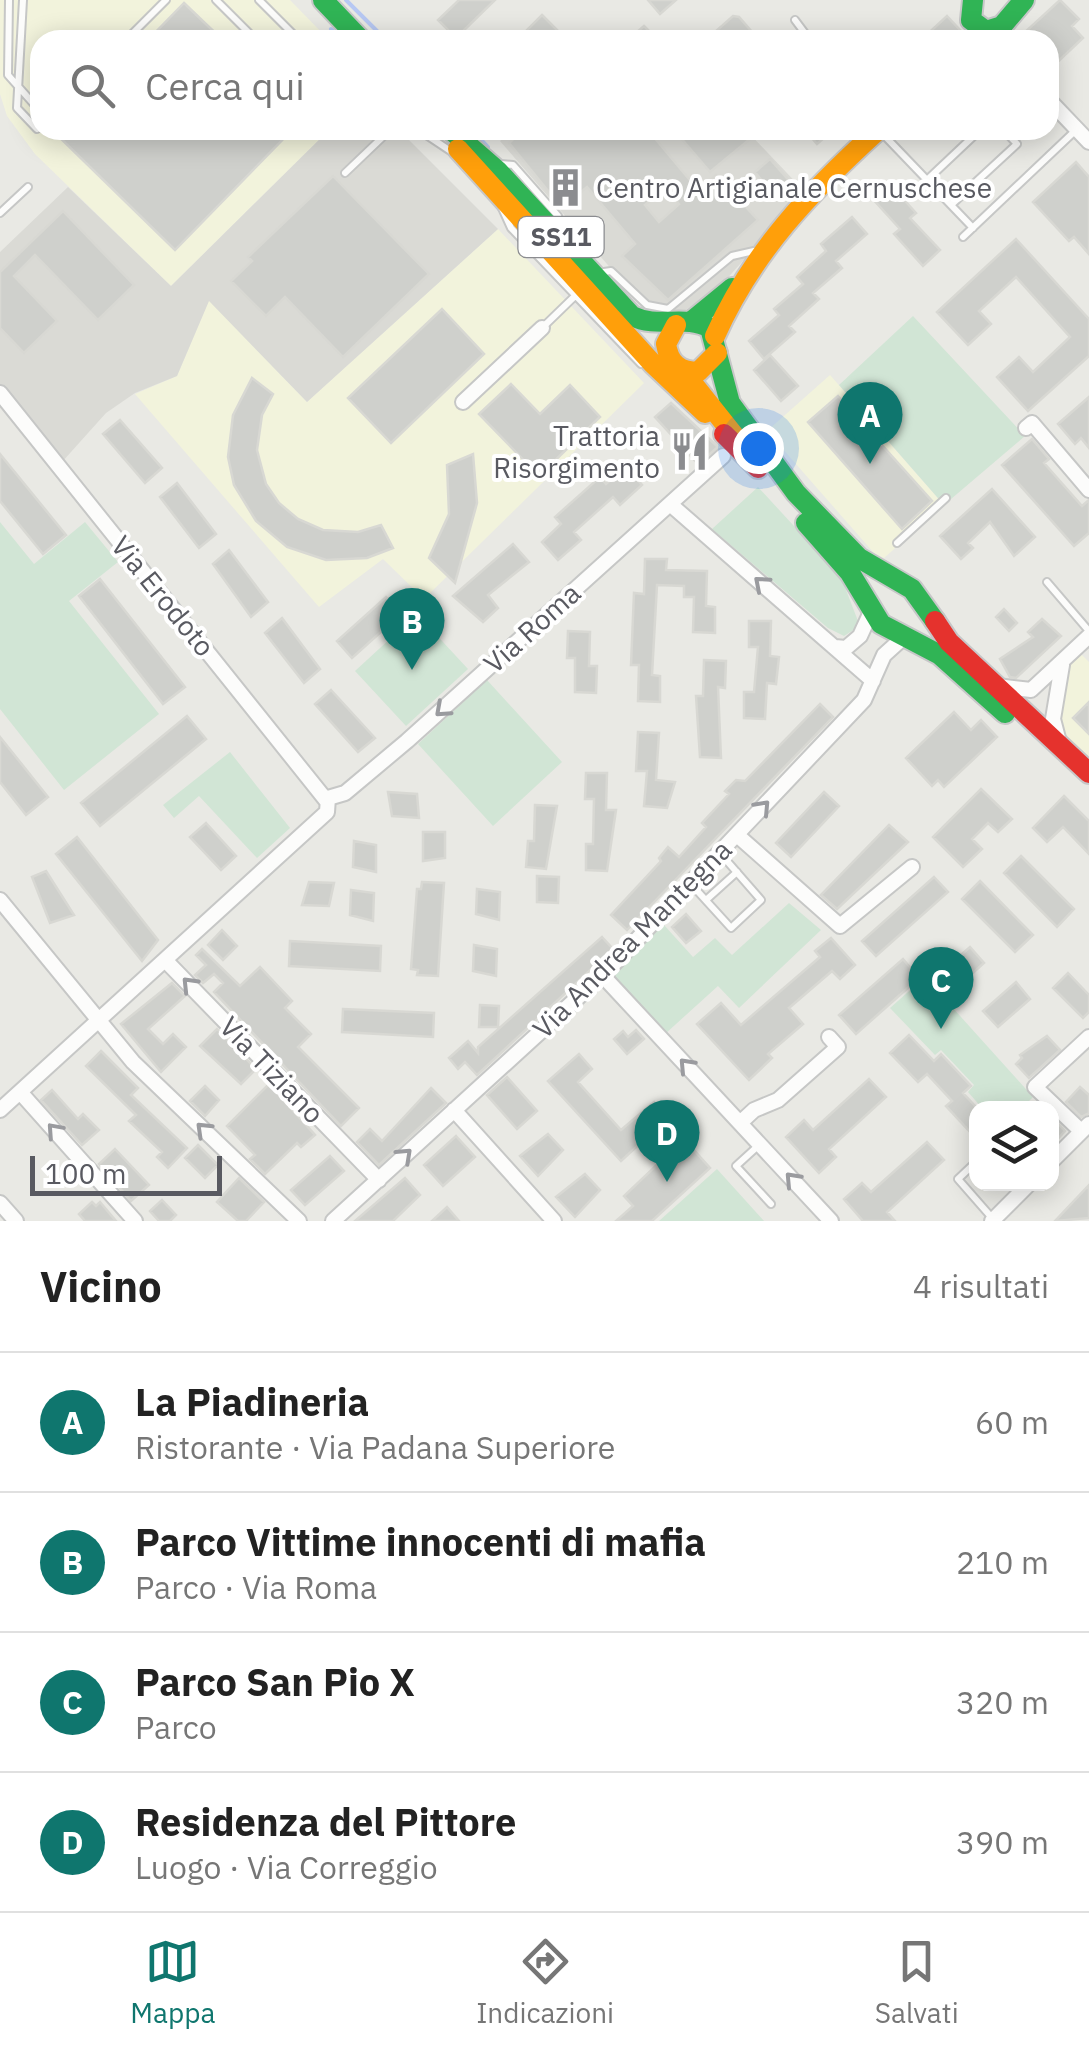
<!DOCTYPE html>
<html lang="it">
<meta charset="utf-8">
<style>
:root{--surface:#fff;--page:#f2f2f2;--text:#222;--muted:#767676;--line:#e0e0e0;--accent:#0f766e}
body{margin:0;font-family:"IBM Plex Sans",sans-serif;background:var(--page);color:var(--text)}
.controls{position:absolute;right:30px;bottom:30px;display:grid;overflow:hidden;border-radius:20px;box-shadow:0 5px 25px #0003}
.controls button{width:90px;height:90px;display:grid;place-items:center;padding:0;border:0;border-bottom:2px solid var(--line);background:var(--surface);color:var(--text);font:50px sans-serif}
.scale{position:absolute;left:30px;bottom:25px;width:192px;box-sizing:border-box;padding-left:10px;border:5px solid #595a61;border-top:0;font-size:28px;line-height:35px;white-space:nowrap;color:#595a61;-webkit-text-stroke:8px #fff;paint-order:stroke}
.you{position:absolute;left:758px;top:448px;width:35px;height:35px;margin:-25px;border:8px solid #fff;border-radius:50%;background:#1a73e8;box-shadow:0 0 0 15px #1a73e833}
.badge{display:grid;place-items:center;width:65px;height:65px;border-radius:50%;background:var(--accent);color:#fff;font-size:32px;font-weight:700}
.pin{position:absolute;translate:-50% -82px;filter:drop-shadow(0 2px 5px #0008)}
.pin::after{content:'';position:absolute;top:52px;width:35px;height:30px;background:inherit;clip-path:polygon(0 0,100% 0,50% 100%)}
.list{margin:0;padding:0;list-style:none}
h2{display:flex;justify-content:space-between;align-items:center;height:130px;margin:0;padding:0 40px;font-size:42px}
h2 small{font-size:32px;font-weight:400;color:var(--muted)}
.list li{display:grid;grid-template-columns:65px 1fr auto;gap:30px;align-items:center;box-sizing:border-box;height:140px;padding:0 40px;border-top:2px solid var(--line)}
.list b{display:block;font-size:38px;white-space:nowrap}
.list p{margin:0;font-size:32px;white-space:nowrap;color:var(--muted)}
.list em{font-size:32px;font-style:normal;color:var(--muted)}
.icon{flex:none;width:55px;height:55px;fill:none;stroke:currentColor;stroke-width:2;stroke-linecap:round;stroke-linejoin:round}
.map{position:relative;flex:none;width:1089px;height:1221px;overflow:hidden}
.search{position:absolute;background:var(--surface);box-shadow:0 5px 25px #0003;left:30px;right:30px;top:30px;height:110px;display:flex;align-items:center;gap:25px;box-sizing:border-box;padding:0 35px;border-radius:30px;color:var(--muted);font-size:38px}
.sheet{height:690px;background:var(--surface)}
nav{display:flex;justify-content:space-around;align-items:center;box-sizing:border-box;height:140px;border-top:2px solid var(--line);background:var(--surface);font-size:28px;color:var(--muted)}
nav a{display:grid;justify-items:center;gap:5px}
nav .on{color:var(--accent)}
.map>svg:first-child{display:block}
.commercial{fill:#f2f3dc}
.industrial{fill:#dadad5}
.green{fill:#d1e5d5}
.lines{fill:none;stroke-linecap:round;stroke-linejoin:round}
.stream{stroke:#b7c8f3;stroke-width:4}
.building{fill:#cfd0cc;stroke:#d8d8d3;stroke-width:2.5;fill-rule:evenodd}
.lane-casing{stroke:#c6c7c6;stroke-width:10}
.street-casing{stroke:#c6c7c6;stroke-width:18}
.fast-casing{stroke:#c7c7c8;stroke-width:24}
.slow-casing{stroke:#c7c7c8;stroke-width:24}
.jam-casing{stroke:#c7c7c8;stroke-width:24}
.lane{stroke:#fcfcfb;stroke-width:6}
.street{stroke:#fcfcfb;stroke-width:14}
.fast{stroke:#30b455;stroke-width:20}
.slow{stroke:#ff9f0a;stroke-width:20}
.jam{stroke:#e5322d;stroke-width:20}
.oneway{stroke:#9a9b9f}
.labels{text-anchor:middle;stroke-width:8;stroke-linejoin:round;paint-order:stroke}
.shield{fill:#fff;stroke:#8b8c90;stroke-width:2.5}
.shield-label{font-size:25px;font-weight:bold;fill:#595a61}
.poi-label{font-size:28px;fill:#595a61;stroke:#fff;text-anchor:start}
.street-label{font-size:28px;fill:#595a61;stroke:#fff}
</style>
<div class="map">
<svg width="1089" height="1221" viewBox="0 0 1089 1221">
<rect width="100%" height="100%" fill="#e9e9e4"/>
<path class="commercial" d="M0,0H290L329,40H40V130H329L171,286L35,154L7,116L0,94Z
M498,229L644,383L424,599L383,559L319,607L135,394L177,376L209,300L307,402Z
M830,375L944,505L884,558L874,553L767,431Z
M1079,652L1089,662V768L1065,746L1055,719L1067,665Z"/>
<path class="industrial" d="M329,130H399L498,229L307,402L209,301L177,376L135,393L106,413L62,462L0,386V252L68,187L171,286Z
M513,130H746L805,192L714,293L682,312L647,310L500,141Z"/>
<path class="green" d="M913,316L1025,436L944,505L839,385Z
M758,487L841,577L858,621L855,629L844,636L828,628L712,529Z
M0,522L34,564L85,522L118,562L69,601L159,714L64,790L0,709Z
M417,614L468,669L406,726L355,671Z
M487,680L562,762L493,826L418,744Z
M230,752L290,828L257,858L199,796L174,818L163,805Z
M789,903L821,930L739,1008L718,986L665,1034L609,975L664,925L693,957L715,938L732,955Z
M925,977L1033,1097L1022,1108H982L968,1092L974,1085L941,1050L935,1055L890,1008Z
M717,1169L764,1221H659Z"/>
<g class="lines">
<path class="stream" d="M346,0L386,40
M331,29L342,40
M472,130L488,147"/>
</g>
<path class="building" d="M459,0H495L456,38L438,20Z
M648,0H676L660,14Z
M1060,0L1079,19L1072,26L1083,38L1049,70V40H1029L1023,34Z
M184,3L208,26L223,40H148Z
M542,15L560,33L552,40H517Z
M733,16L739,17L759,40H706Z
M947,16L960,30L950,40H921Z
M644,26L658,40H628Z
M52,130H292L175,250Z
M523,130H648L699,191L716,175L758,220L668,300L622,256L635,244L587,187L562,208L509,143ZM666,188L679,204L659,222L645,205Z
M674,130H742L750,139L710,172Z
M805,130H833L817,144Z
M770,159L792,184L776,198L755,172Z
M1076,162L1089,177V254L1074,237L1069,241L1033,202Z
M333,176L429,274L343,357L285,297L266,316L231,281L252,261L248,257Z
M889,183L916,213L910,218L940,250L923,266L894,234L900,229L872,198Z
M63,211L134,285L98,320L35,255L14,276L57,321L24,353L0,328V272Z
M852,217L867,234L836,261L842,268L813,293L819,299L789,326L795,332L764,359L749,341L779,315L774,309L803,284L797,277L826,251L821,244Z
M1016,239L1089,319V356L1028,411L997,377L1019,357L1033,372L1070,337L1016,277L979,311L991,324L968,345L937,312Z
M442,309L484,354L391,443L348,398Z
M770,355L798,386L781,401L754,370Z
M252,378L273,394L262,415L257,450L266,484L279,503L298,519L323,530L358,532L381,525L393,548L367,558L326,560L287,547L256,521L234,485L228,457L233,415Z
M511,384L540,414L570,385L600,417L539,476L479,414Z
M838,396L932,501L902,529L808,422Z
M1089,397V448L1081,438L1075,444L1058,424Z
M671,403L718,447L698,464L655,417Z
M120,420L162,468L145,483L103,434Z
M1032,439L1049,459L1044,463L1082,506L1089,500V533L1074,546L1002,465Z
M0,454L66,535L43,554L0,501Z
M473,454L477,503L455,583L429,558L449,514L447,465Z
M626,466L642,485L620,505L613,497L574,532L581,540L558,560L542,542L561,524L555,517L600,477L606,484Z
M177,483L216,534L199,548L160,497Z
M992,489L1035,537L1014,556L990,522L968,543L973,548L961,559L940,536Z
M513,544L529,562L488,595L498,608L483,622L453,596Z
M229,550L268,602L251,617L213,564Z
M645,559H667L666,570L707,571L706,606L715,607V633L693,632L694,597H684V586L657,585L652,675L660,676V702L638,701L639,665H631L634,593L644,594Z
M100,579L185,687L163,704L79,596Z
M386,597L401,614L352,658L337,641Z
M1004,609L1017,623L1009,631L996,617Z
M282,618L320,669L304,683L265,633Z
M1042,619L1061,636L1016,678L1010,677L1000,659L1033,637L1028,632Z
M749,621H771L770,656L779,657L776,684L767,683L765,719L744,718V692H754L758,647H749Z
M568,631L590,632L589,666H597L596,693L575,692V658H567Z
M704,660L726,661L725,688L718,687L721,758L700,757L696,696H703Z
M331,690L375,738L358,752L315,704Z
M1089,702V734L1073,718Z
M820,704L833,717L627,930L611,915L661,861L659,858L668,847L679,857L706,827L702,823L729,794L725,791L736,780L745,781Z
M954,712L971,730L981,720L997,737L944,787L938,780L932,786L906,758Z
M187,716L206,739L100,826L81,803Z
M638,732L659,733L656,780L675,782L667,808L644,806L647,771H636Z
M0,737L48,797L26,815L0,782Z
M586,773H607L606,810H616L607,871L586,870V844H593L594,799H585Z
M981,789L1012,819L998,832L988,823L972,839L982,849L963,867L933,837Z
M388,792L417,794L419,818L392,816Z
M824,792L839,806L791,857L776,843Z
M1064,796L1089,821V854L1063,827L1047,842L1033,828Z
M535,805L557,806L546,869L526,867L528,841H534Z
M206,823L236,856L221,870L190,837Z
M889,825L908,842L837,909L821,895Z
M423,832H445V858L423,861Z
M77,837L158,940L142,961L56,854Z
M354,841L376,845V872L353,867Z
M1021,856L1074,909L1057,927L1004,873Z
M46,871L74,915L50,923L32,877Z
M537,876L559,877L558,903L537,902Z
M934,877L948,892L876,956L862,941Z
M980,881L1033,935L1015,952L962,899Z
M309,882L334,883L329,906L302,905Z
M422,882L444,883L438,976L417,975L418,970L411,969L417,889H421Z
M477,889L500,892L499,920L476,914Z
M351,890L374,893L373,921L350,915Z
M686,914L701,931L686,943L672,927Z
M222,930L237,946L223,960L208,945Z
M602,937L613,949L477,1075L465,1062L458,1069L449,1058L468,1041L478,1053V1047Z
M831,938L855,965L840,979L832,971L789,1008L803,1024L768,1054L772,1058L749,1080L697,1024L721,1003L741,1025L820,957L815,951Z
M290,941L381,946L380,971L289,966Z
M474,945L497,949L496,976L473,971Z
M970,947L984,963L952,992L938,975Z
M202,949L240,986L260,967L292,1001L285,1008L311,1034L298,1047L359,1108L341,1126L214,992L223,983L214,974L203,983L195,975L206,965L196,955Z
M903,959L919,978L856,1034L839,1015Z
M1068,973L1089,995V1012L1083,1018L1053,988Z
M1016,982L1030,999L998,1027L983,1011Z
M172,983L185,996L148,1029L163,1044L173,1034L186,1047L161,1072L121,1024Z
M480,1005L499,1006L498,1027H479Z
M343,1009L434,1013L433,1037L342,1032Z
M217,1029L256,1069L241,1084L200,1046Z
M636,1030L644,1039L627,1054L614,1039L623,1031L628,1037Z
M909,1035L934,1061L941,1054L971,1086L963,1093L976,1107V1128L971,1133L946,1106L952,1101L927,1074L918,1082L890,1053Z
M1047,1036L1060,1050L1029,1078L1016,1064L1022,1058L1020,1055Z
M101,1051L138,1088L131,1095L187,1148L168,1168L157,1157L162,1152L129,1121L136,1115L86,1066Z
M579,1054L592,1069L578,1082L621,1130L654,1102L668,1118L621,1161L548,1081Z
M507,1077L537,1111L517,1129L487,1095Z
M869,1079L886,1097L829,1149L836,1157L819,1173L786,1137L804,1120L813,1130Z
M269,1084L315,1135L301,1147L297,1143L265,1174L250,1159L255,1155L227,1126Z
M205,1086L219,1100L205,1116L190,1101Z
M1080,1087L1089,1095V1113L1081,1117L1066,1102Z
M431,1088L446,1103L379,1165L357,1142L370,1129L382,1141Z
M52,1090L78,1119L83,1114L99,1130L82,1145L41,1100Z
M1052,1117L1065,1131L1052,1145Z
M548,1134L563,1150L538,1176L520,1156Z
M456,1136L475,1157L443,1186L424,1165Z
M684,1139L710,1168L652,1221H616L633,1206L624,1196Z
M927,1142L944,1160L887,1212L895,1221H863L844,1199L862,1183L871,1192Z
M198,1145L218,1165L205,1178L185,1158Z
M115,1149L149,1185L131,1201L99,1164Z
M330,1156L344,1171L305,1205L291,1190Z
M585,1174L600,1190L575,1217L556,1197Z
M239,1178L264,1202L246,1221H238L217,1202Z
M405,1178L420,1195L393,1221H355Z
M1089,1185V1218L1055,1221Z
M162,1200L176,1215L170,1221H159L150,1211Z
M92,1202L96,1206L100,1202L116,1221H85L79,1214Z
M447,1207L459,1221H432Z"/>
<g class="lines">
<defs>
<path id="lane" d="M9,0L8,75L40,111
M23,0L17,108L37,129L40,125
M216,0L256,40
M259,0L299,40
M795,20L810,40
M126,40L166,0
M419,130L455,154
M880,131L973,228
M501,164L513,165L558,216L562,228
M345,173L390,130
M927,180L980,130
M951,205L1017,144L1004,130
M501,206L511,228L641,364
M0,213L28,187
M963,237L1076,130
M597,273L611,271L647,305L668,309L732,256L754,251
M542,328L576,295
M897,543L946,498
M1047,582L1089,631
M691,884L731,928L761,900L720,853
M706,900L737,872
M759,1145L736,1166L771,1204
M976,1162L958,1179L993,1219"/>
<path id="street" d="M1049,100L1089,142
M0,393L326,800
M463,402L542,328
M1026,428L1032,423L1089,490
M670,504L873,681
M835,647L846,648L860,636L871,612
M997,686L1031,690L1089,636
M1059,742L1053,719L1062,665
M327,812L328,798L345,793L407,741L723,456
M737,835L840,926L912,867
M0,900L133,1062L299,1221
M165,960L379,1180
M603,976L831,1221
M20,1092L135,1221
M0,1110L327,812
M454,1110L554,1221
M740,1123L754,1110L778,1100L838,1047L829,1037
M1081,1131L1035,1087L1089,1037
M1052,1161L1089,1124
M0,1203L16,1221
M333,1221L609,969L864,700L884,655L905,636
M992,1221L1029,1184"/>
<path id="fast" d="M323,0L361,40
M973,0L971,20L986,31L1002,26L1024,0
M451,130L498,171L632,316C658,329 685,314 710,328L730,403L796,493L859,558L912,589L935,621
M693,320L732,288
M806,523L850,573L881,624L940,655L1005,713"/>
<path id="slow" d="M458,149L653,364L705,413
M676,325L666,344C669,363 679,372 698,372L717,353
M715,336C753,251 810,192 878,130
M682,370L737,439"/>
<path id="jam" d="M724,434L758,468
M935,621L949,642L1089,773"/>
</defs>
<use href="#lane" class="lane-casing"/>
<use href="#street" class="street-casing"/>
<use href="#fast" class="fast-casing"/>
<use href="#slow" class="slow-casing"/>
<use href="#jam" class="jam-casing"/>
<use href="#lane" class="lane"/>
<use href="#street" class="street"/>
<use href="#fast" class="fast"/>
<use href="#slow" class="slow"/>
<use href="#jam" class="jam"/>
</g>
<defs><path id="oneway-chevron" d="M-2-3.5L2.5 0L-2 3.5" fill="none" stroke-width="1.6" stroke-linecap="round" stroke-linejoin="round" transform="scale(2.5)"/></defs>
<g class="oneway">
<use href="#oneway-chevron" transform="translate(761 583) rotate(-139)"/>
<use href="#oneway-chevron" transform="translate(442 710) rotate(138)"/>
<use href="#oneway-chevron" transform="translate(763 807) rotate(-47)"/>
<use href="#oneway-chevron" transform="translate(189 984) rotate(-134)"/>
<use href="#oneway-chevron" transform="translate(686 1065) rotate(-133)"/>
<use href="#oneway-chevron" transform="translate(203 1129) rotate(-136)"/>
<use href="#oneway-chevron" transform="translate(54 1130) rotate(-132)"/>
<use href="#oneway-chevron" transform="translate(405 1155) rotate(-43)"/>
<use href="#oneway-chevron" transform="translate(792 1179) rotate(-133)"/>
</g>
<defs>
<symbol id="building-bare" viewBox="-9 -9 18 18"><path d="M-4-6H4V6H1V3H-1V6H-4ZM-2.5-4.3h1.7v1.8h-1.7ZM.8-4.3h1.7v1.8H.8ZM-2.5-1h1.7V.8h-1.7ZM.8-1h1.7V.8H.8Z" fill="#8b8c8f" stroke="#fff" stroke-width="2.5" paint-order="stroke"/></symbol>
<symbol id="restaurant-bare" viewBox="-9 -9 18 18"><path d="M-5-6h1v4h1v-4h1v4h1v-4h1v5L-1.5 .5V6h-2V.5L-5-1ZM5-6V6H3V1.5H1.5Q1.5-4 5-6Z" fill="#8b8c8f" stroke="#fff" stroke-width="2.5" paint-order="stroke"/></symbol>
</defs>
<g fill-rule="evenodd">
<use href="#building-bare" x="538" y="160" width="55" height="55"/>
<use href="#restaurant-bare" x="662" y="424" width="55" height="55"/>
</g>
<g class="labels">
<rect class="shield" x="518.5" y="217" width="85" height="40" rx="8"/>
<g class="shield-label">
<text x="561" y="246">SS11</text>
</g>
<g class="poi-label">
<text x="596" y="198">Centro Artigianale Cernuschese</text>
<text x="660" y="446" text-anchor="end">Trattoria<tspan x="660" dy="32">Risorgimento</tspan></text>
</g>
<g class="street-label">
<text transform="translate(163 596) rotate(51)" y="10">Via Erodoto</text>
<text transform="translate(532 628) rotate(-42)" y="10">Via Roma</text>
<text transform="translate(632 939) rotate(-45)" y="10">Via Andrea Mantegna</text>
<text transform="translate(272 1070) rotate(46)" y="10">Via Tiziano</text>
</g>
</g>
</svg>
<div class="controls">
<button><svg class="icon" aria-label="layers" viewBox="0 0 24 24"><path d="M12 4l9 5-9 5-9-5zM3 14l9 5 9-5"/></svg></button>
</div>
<div class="scale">100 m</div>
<div class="you"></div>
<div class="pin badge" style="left:870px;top:464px">A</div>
<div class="pin badge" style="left:412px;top:670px">B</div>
<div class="pin badge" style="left:941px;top:1029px">C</div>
<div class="pin badge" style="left:667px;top:1182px">D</div>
<div class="search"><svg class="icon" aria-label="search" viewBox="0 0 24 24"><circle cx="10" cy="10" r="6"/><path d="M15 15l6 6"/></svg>Cerca qui</div>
</div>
<section class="sheet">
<h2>Vicino<small>4 risultati</small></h2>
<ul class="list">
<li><span class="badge">A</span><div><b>La Piadineria</b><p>Ristorante · Via Padana Superiore</p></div><em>60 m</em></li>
<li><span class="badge">B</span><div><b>Parco Vittime innocenti di mafia</b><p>Parco · Via Roma</p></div><em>210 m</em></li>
<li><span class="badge">C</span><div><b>Parco San Pio X</b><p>Parco</p></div><em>320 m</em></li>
<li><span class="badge">D</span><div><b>Residenza del Pittore</b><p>Luogo · Via Correggio</p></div><em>390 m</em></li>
</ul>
</section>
<nav>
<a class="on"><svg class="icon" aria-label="map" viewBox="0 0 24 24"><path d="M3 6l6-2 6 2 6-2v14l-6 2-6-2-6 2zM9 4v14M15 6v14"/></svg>Mappa</a>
<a><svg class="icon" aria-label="directions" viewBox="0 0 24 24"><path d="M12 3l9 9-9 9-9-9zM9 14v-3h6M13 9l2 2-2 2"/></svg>Indicazioni</a>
<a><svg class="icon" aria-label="saved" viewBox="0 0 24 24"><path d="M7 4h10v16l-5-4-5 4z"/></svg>Salvati</a>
</nav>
